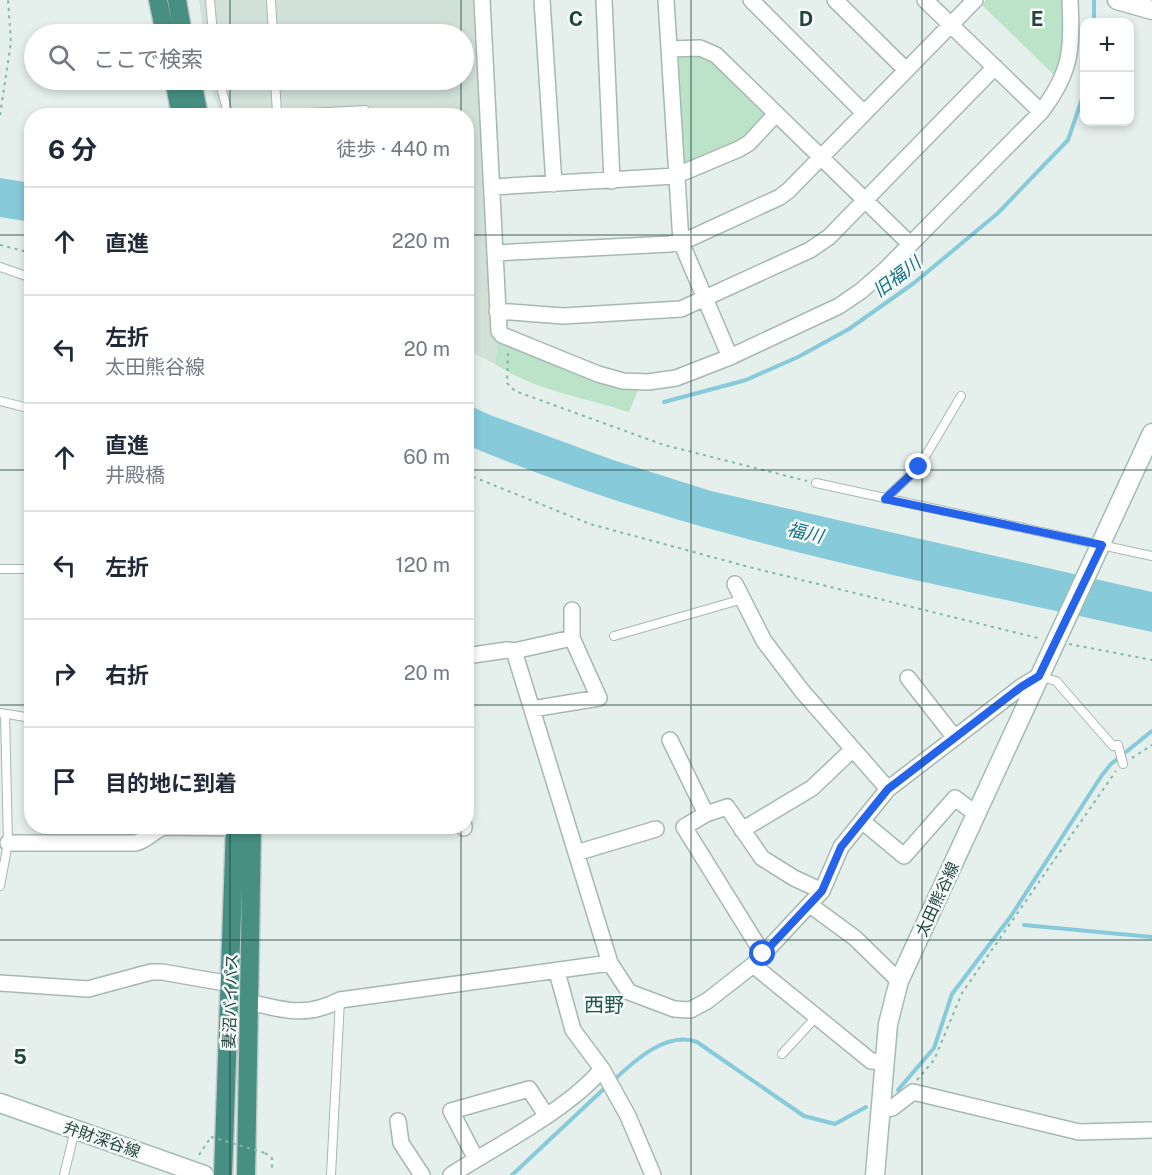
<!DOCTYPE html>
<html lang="ja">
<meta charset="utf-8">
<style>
:root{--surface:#fff;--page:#f2f2f3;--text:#1f2937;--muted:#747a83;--line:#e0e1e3}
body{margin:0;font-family:"Public Sans","Noto Sans JP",sans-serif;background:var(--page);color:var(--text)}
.controls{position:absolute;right:18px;top:18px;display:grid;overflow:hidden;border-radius:12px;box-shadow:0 3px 9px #0003}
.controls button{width:54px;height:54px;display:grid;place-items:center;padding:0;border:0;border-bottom:2px solid var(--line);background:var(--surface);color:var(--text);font:30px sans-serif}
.stop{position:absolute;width:18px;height:18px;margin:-14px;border:4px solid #2563eb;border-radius:50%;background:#fff}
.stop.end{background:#2563eb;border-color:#fff;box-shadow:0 2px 6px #0008}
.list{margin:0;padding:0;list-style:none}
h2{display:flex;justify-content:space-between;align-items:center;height:78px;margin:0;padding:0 24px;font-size:26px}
h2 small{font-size:20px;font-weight:400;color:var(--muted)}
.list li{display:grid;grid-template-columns:39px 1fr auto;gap:18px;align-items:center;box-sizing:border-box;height:108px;padding:0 24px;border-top:2px solid var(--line)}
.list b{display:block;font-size:22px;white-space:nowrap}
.list p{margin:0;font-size:20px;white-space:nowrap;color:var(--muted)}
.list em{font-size:20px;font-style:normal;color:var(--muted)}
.icon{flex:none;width:33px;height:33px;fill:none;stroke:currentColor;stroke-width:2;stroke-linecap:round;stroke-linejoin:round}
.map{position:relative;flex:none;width:1152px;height:1175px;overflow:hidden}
.search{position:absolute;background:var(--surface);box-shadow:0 3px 9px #0003;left:24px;top:24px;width:450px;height:66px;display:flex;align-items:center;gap:15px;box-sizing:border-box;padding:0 21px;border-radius:33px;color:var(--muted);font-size:22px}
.panel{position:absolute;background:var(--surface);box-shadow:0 3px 9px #0003;left:24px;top:108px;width:450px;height:726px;border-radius:24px}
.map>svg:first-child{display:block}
.built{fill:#d2e0da}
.green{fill:#bbe3c7}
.water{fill:#87cada}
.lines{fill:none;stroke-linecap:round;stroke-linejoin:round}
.stream{stroke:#87cada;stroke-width:4}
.service-casing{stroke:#a6b8b3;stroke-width:10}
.minor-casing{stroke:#a6b8b3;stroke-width:18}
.tertiary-casing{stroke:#a6b8b3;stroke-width:21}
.secondary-casing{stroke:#a1bdb4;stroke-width:21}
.trunk-casing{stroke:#c1cbc8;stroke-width:21}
.path{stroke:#81b7a8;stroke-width:2;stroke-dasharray:3 4.5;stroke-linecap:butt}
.service{stroke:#fff;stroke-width:8}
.minor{stroke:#fff;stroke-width:15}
.tertiary{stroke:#fff;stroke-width:18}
.secondary{stroke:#fff;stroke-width:18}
.trunk{stroke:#468f82;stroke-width:18}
.path-bridge{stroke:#81b7a8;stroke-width:2;stroke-dasharray:3 4.5;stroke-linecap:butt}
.route{stroke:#2563eb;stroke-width:8}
.grid{fill:none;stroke:#21443c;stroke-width:1.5;stroke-opacity:0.55}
.labels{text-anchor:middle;stroke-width:5;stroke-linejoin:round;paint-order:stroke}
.street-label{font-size:16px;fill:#21443c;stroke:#f6fbf9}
.water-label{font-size:18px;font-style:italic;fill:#127089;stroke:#f6fbf9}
.quarter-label{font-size:20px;fill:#1a594c;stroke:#f6fbf9}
.grid-label{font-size:20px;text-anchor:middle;font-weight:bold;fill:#21443c;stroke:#f6fbf9;stroke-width:5;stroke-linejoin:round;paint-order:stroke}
</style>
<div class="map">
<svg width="1152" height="1175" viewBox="0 0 1152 1175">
<rect width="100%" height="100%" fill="#e5efeb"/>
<path class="built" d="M199,0H475L493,337L498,340L495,364L467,350L466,116L222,115L213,94L211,80H464V34H204Z"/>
<path class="green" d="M986,0H1062C1064,28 1066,50 1056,77L982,5Z
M699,53L710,57L764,111L766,120L745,141L687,167L680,162L676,60L681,54Z
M498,340L639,388L629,412C583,397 537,391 495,364Z"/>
<path class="water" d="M0,178L31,183V222L0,217Z
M466,404L490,415L613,460L711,491L1152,592V632C921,580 686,538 467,445Z"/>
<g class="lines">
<path class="stream" d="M1094,0V22
M664,402L746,380L798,357L849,329L914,283L998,213L1068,140L1084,93
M1024,925L1152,937
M614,1080C635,1060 667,1031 697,1042L804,1116L835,1124L866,1107
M898,1090L934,1048L952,994L1011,916L1102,775L1111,764L1152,731
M512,1175L608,1085"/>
<defs>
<path id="service" d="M210,0L213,34
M271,0L273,34
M219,80L229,116
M275,80L277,113
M247,116L365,110
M0,267L32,278
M0,401L32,409
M816,483L1152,556
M885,499L919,467L961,396
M0,569H32
M614,636L743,599
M1041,677L1056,681L1113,746L1118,745L1123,764
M0,713L32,718
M0,886L8,843L5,714
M782,1054L817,1016
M64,1175L75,1130
M331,1175L340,1000"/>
<path id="minor" d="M482,0L499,331L502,335L598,374L623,381L648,382L676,378L730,357L839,306L861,291L885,270L1041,112C1072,71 1072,50 1070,0
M542,0L554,184
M604,0L612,181
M666,0L681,242L730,357
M751,0L864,113
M835,0L906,70
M925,0L1041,112
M669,49L700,48L716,55L910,244
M492,187L675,176L739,149L749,143L775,115
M495,253L670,244L691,238L780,197L789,190L975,0
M497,311L563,316L681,309L810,250L829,237L995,67
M735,584L764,641L802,691L888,789
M514,651L572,638
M466,656L507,650L514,651L610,963L629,992L674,1009L690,1010L707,1001L753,965L822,891L841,847L888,789L1021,687L1039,676
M908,678L955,738
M532,709L599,698L572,638V610
M670,740L706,814L727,807L762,858L794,878L822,891
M706,814L684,827L763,954
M862,821L904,856L955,798L976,814
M464,826V828
M742,830L812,788L853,749
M8,843H135C147,841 153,830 165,827L235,828
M576,853L656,829
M810,905L855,938L899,981
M753,965L871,1061L884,1062
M0,983L88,989L151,972H162L231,984
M249,1002C283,1010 306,1018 340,1000L610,963
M602,1069L628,1116L653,1175
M880,1110L892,1108L913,1092L1079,1132L1152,1130
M398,1121L401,1143L422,1175
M476,1159L451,1111L529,1089L546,1115
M451,1175C496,1146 568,1110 602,1069L573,1030L557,972"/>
<path id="tertiary" d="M1117,0L1152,10"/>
<path id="secondary" d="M0,1103L204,1175
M875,1175L888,1024L899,981L1152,433"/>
<path id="trunk" d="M158,0L165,34
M177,0L183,34
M174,80L181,116
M192,80L199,116
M223,1175L235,826
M246,1175L252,826"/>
</defs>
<use href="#service" class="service-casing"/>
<use href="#minor" class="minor-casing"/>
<use href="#tertiary" class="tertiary-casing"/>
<use href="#secondary" class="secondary-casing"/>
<use href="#trunk" class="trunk-casing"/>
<path class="path" d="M0,115L11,42L8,0
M0,245L32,253
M508,353L507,383L515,391L664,445L807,481
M466,474L590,524L749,567L1042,639
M1069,644L1152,660
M1132,758L1152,745
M917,1080L934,1060L962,993L1116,771
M265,1153L272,1158V1172
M199,1155L209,1140"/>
<use href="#service" class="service"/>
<use href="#minor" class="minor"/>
<use href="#tertiary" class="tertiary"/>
<use href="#secondary" class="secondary"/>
<use href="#trunk" class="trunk"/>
<path class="path-bridge" d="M211,1137L265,1153"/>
</g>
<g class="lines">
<path class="route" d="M763,954L822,891L841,847L888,789L1021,687L1039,676L1102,545L885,499L919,467"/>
</g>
<path class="grid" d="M230,0V34M461,0V34M691,0V1175M922,0V1175M230,80V116M461,80V116M0,235H32M466,235H1152M0,470H32M466,470H1152M0,705H32M466,705H1152M230,826V1175M461,826V1175M0,940H1152"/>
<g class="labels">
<g class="street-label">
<text transform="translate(937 899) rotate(-65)" y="6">太田熊谷線</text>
<text transform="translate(230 1001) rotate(-88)" y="6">妻沼バイパス</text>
<text transform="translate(102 1139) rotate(19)" y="6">弁財深谷線</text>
</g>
<g class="water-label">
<text transform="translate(897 277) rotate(-37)" y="6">旧福川</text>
<text transform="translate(805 533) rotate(13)" y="6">福川</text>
</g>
<g class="quarter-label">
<text x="604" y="1012">西野</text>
</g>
</g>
<g class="grid-label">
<text x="576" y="26">C</text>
<text x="806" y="26">D</text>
<text x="1037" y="26">E</text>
<text x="20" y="1064">5</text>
</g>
</svg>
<div class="controls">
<button>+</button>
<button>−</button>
</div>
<div class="stop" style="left:763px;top:954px"></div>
<div class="stop end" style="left:919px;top:467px"></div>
<div class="search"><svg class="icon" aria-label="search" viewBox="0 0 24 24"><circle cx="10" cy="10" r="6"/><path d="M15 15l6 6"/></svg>ここで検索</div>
<section class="panel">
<h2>6 分<small>徒歩 · 440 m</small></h2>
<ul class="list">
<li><svg class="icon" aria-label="ahead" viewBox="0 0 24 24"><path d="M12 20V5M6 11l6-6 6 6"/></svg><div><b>直進</b></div><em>220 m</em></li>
<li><svg class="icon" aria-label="left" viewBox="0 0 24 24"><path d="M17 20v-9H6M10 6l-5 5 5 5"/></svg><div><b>左折</b><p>太田熊谷線</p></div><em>20 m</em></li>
<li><svg class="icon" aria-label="ahead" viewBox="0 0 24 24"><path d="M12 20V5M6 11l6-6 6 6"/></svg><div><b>直進</b><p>井殿橋</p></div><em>60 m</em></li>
<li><svg class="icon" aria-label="left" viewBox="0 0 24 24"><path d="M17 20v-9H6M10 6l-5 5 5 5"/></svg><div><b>左折</b></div><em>120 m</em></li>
<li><svg class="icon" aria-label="right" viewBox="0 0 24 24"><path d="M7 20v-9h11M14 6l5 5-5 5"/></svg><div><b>右折</b></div><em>20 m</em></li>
<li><svg class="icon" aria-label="arrive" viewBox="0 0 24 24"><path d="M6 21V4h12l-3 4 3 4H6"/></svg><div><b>目的地に到着</b></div></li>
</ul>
</section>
</div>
